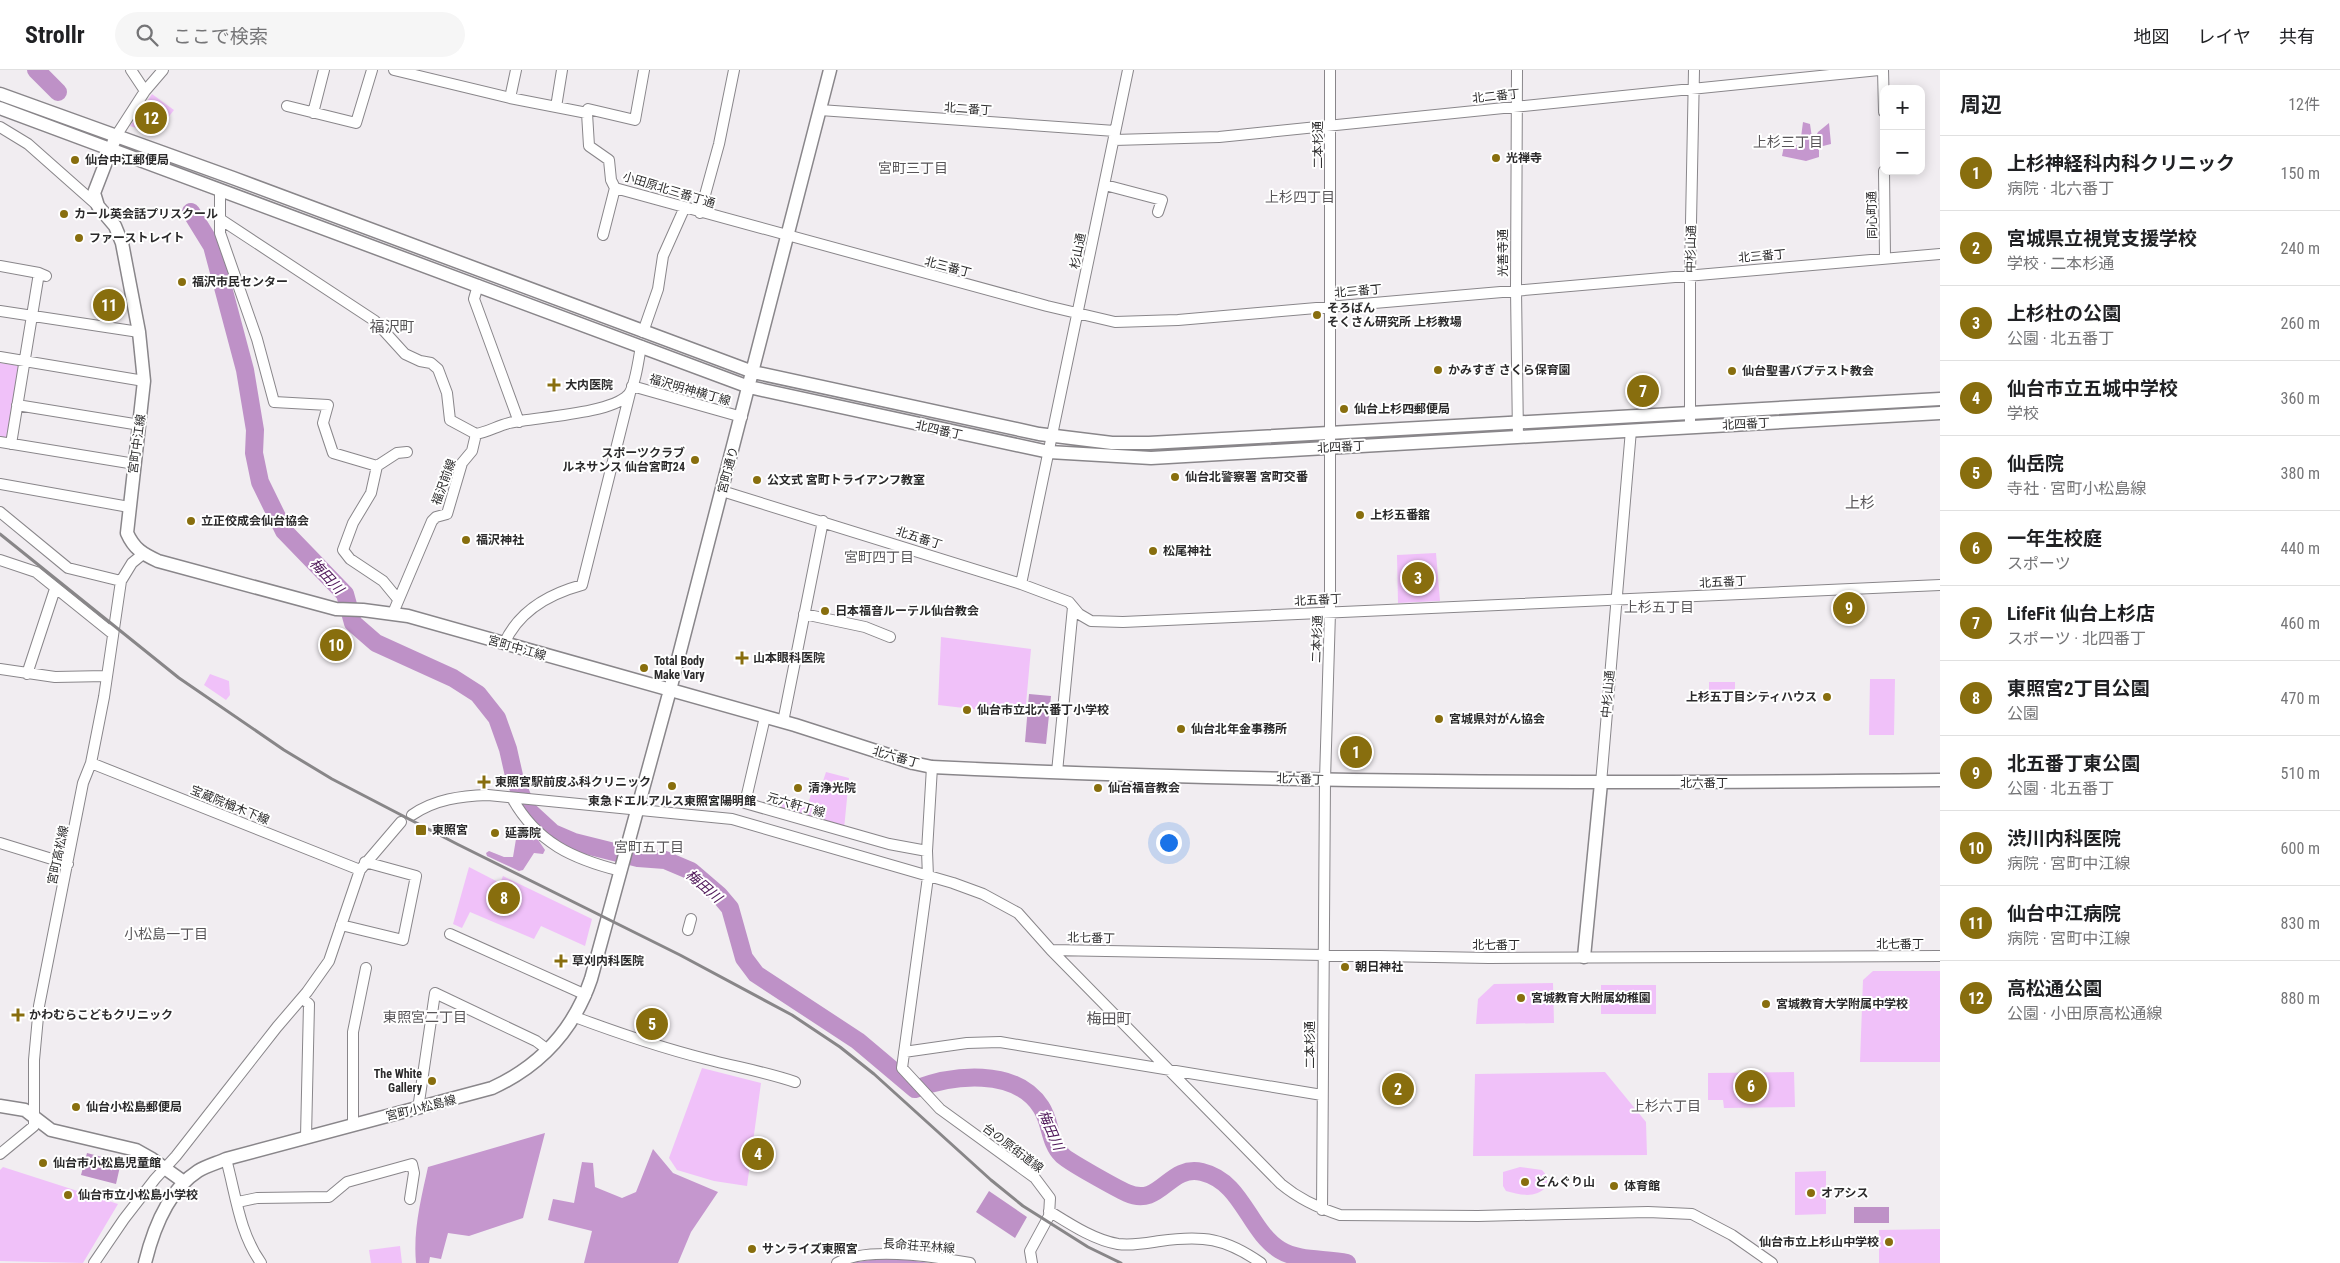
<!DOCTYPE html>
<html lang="ja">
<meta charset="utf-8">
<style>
:root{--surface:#fff;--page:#f6f6f6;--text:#202124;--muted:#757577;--line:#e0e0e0;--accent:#886e0e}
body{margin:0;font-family:"Roboto Condensed","Noto Sans JP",sans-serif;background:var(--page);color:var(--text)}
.controls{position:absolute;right:15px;top:15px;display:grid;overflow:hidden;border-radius:10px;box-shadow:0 2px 12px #0003}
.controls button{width:45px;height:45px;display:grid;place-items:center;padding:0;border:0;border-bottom:1px solid var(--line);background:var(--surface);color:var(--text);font:25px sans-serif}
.you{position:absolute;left:1168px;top:772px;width:18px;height:18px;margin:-12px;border:4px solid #fff;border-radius:50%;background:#1a73e8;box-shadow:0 0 0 8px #1a73e833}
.badge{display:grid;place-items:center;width:32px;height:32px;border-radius:50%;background:var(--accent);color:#fff;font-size:16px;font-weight:700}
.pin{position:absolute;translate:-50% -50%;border:2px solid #fff;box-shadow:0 1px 5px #0006}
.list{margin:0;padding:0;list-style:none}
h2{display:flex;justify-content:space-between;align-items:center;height:65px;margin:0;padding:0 20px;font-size:21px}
h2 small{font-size:16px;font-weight:400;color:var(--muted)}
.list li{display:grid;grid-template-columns:32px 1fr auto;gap:15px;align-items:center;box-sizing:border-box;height:75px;padding:0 20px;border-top:1px solid var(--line)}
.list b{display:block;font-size:19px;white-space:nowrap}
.list p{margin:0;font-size:16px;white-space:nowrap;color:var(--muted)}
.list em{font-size:16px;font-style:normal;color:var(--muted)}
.icon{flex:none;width:28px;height:28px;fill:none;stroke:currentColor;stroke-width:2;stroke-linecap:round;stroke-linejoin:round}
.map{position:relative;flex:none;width:1940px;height:1193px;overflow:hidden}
header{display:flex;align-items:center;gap:30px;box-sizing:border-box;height:70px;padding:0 25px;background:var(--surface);border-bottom:1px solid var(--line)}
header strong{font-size:24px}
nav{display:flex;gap:28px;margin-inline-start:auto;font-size:18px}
.search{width:350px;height:45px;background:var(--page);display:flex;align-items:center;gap:12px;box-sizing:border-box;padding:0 18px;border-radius:28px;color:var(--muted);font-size:19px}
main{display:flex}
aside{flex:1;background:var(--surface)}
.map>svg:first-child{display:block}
.green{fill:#f0c1f9}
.forest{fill:#c597ce}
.water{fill:#be91c7}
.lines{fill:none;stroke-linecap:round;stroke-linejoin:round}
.river{stroke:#be91c7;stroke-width:18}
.minor-casing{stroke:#89868a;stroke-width:12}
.tertiary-casing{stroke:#89868a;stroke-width:15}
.minor{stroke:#fff;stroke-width:10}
.tertiary{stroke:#fff;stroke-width:12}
.rail{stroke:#888688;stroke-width:3}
.poi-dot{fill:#886e0e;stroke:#fff;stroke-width:2}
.labels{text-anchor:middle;stroke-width:4;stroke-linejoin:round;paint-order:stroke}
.street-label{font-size:12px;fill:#2b2a2b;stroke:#fff}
.poi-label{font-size:12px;font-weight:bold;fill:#2b2a2b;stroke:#fff;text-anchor:start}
.neighbourhood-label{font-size:14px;fill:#585558;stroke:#fff}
.water-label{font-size:14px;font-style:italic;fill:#4e1658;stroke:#fff}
.quarter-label{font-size:15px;fill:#585558;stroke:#fff}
</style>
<header>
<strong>Strollr</strong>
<div class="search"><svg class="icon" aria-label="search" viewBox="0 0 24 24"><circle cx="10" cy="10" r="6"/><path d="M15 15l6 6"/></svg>ここで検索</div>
<nav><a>地図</a><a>レイヤ</a><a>共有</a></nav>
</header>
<main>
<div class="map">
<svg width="1940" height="1193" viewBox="0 0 1940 1193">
<rect width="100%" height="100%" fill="#f1edf1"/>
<path class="green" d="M152,24L174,40L155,64L130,56Z
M0,293L20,296L8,370L0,368Z
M1470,361V366L1370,371V366Z
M1436,483L1440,531L1398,533L1397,485Z
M1842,524H1855V552H1843Z
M941,567L1031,579L1025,645L938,635Z
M210,604L229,611L230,625L226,630L204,615Z
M1870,609H1895L1894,665H1869Z
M1709,612H1735V626L1709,624Z
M826,702L849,708L844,759L780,741L783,732L807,738L815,710L823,711Z
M469,797L500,813L503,806L592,849L585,876L541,856L534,869L470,842L462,858L453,854Z
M1873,901H1940V992H1860L1863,910Z
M1553,913L1554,953L1476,954L1478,929L1494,914Z
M1601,915H1656V944H1601Z
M702,998L761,1013L747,1116L714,1111L677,1100L669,1088Z
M1605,1002L1646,1052L1647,1085L1473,1086L1475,1004Z
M1794,1002L1795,1037L1724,1038L1723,1030H1708V1003Z
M3,1097L118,1134L83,1193L0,1191V1100Z
M1520,1097L1542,1100L1547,1106V1116C1536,1129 1520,1125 1506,1121L1503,1116V1102Z
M1826,1101V1144L1795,1145V1102Z
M1940,1159V1193H1879V1160Z
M400,1176L402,1193H371L369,1180Z"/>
<path class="forest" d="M1803,52L1810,54L1812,68L1814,70L1818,62L1829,53L1831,74L1819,77V87L1806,91L1782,86L1784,76L1800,75Z
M527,762L534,764L545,780L543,784L534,783L523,800L519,801L487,786L486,783L489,781L504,787H513L516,769L523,767Z
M545,1063L523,1148L469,1166L448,1163L441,1189L430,1187L429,1193H416C413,1160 421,1129 428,1097Z
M653,1079L673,1103L718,1122L691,1162L678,1193H584L592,1161L548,1150L553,1129L574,1133L582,1092L593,1093L595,1117L622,1128L636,1122Z
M889,1187L929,1193H851Z"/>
<path class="water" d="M1029,624L1051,626L1046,674L1025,672Z
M87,1083L121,1092L116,1114L81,1105Z
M989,1121L1027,1147L1015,1168L976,1142Z
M1854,1137H1889V1153H1854Z"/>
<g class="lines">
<path class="river" d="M36,0L58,22
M191,142L212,176L245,300L255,360L254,383L260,412L284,461L345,524L353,553L376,573L453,608L478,624L497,648L508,679L515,710L528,740L553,763L574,772L638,788L665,790L691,801L719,825L730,838L744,888L756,904L858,971L915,1019C952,1005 1015,997 1041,1037C1051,1052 1049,1072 1062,1085C1067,1091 1118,1119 1127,1123C1161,1138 1168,1094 1202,1102C1243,1112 1248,1160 1280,1180C1300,1192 1325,1188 1347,1193"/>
<defs>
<path id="minor" d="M131,0L145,21
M394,0L510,28L587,43
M1517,0L1516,220L1518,367
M1883,0L1884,42
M510,28L516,0
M287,36L356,53L372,0
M556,37L562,0
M820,40L1115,61
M313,43L324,0
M587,43L589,76L609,90L611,110L615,118L1047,236L1115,252L1178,250L1940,184
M587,43L588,39L635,50L644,0
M0,57L28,74L98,136
M116,66L145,21L163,0
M1114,70L1219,67L1879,0
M1884,101L1885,188
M1105,115L1162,130L1158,142
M220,121V163L257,269L274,332L328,335L323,353L333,383L377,396
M700,143L719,74L734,0
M220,149L375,251L405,284L420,291L431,293L438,299L447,323L450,350L476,364
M603,165L615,118
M0,196L39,203L46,206
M478,215L474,229L519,352
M0,241L139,262
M643,262L658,219L663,186L684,139
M0,287L144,311
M632,316L742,347
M17,335L140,355
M1690,357V204L1694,0
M0,372L135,394
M11,374L39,203
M0,414L129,437
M722,421L1021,514L1069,532L1079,544L1091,551L1123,552L1940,515
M0,442L68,498L121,511
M0,490L36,502L113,564
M1021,514L1128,0
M397,528L383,511L350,489L343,480L353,453L371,423L377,396L397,383L407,382
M393,543L432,451L436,447L447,444L462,393L472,381L476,364C488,362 497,356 509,353C536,347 610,344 628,325C635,318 639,287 641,276
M804,544L865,557L890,567
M504,574C518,542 549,524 582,515L630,323
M0,599L55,607L106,606
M27,604L55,519
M765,647L745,733L889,774L927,781
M783,652L823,451
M91,693L360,800
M932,697L927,781L928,807L902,998L940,1039L1035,1108L1050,1128L1049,1146L1030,1181L1032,1193
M1057,702L1073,537
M1601,713L1631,360
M512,728C537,773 573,789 621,801
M412,745C435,729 461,726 488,725L732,749L953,813L983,824L1018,843L1051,880L1281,1114C1299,1129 1318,1138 1340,1145L1478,1146L1648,1142L1692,1144L1732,1165L1772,1193
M0,773L68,794
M341,855L403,870L416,806L365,792
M688,860L691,849
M450,864L586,925
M1051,880L1489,888L1940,886
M302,928L309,934L306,1067
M575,947C618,963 662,978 706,989C736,997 766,1002 795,1012
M904,982L967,973L1000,972L1322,1025
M418,1039L435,923L536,971L548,980
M353,1055V962L366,898
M0,1084L34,1056V990L39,936L83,713L91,693L104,627L121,511L132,493L143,484
M226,1089C236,1125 239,1162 261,1193
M238,1132L257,1128L329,1127L347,1112L412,1094L414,1103L410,1129
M1322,1140L1325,710L1330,542V0
M1049,1141C1070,1154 1094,1170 1118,1174C1132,1176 1147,1173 1160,1171C1203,1165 1225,1168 1261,1193
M94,1193L124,1149L155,1109L176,1086L277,957L307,922L329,891L360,800L401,752
M837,1193C867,1176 937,1187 970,1193"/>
<path id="tertiary" d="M0,24L233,108L753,302L1039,364L1112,373H1149L1940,329
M0,38L749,317L1049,382L1151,388L1940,343
M116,66L94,123L98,136L115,156L122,173L139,262L144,311L127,463C134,479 143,484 158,491L336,539L363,540L408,546L795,655L913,693L932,697C1268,713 1604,714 1940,710
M1584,887L1601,713
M0,1036L25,1040L51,1060L136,1080L152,1089L184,1112
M145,1193C153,1160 167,1121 198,1101C206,1096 217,1093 226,1089L492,1018C540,996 574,959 591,909L670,620L830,0"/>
</defs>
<use href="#minor" class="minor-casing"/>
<use href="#tertiary" class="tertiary-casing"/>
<use href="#minor" class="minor"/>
<use href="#tertiary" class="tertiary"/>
<path class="rail" d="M0,464L179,608L284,680L332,709L457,774L680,885L792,945L840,977L874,1004L991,1110L1023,1136L1088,1177L1121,1193"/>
</g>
<g class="poi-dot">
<circle cx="1496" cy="88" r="5"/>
<circle cx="75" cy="90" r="5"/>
<circle cx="64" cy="144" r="5"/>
<circle cx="79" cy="168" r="5"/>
<circle cx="182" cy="212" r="5"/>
<circle cx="1317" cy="245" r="5"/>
<circle cx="1438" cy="300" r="5"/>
<circle cx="1732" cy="301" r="5"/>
<path d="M551.5 307.5h5v5h5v5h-5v5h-5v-5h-5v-5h5z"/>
<circle cx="1344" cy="339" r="5"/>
<circle cx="695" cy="390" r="5"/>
<circle cx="1175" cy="407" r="5"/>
<circle cx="757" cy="410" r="5"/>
<circle cx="1360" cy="445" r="5"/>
<circle cx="191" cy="451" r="5"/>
<circle cx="466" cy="470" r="5"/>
<circle cx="1153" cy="481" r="5"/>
<circle cx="825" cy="541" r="5"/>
<path d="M739.5 580.5h5v5h5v5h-5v5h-5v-5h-5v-5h5z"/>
<circle cx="644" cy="598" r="5"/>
<circle cx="1827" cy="627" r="5"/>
<circle cx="967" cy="640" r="5"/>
<circle cx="1439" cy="649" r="5"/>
<circle cx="1181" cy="659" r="5"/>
<path d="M481.5 704.5h5v5h5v5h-5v5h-5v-5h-5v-5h5z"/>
<circle cx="672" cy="716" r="5"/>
<circle cx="798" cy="718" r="5"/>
<circle cx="1098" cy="718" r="5"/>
<rect x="415" y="754" width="12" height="12" rx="2.5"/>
<circle cx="495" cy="763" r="5"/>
<path d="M558.5 883.5h5v5h5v5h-5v5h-5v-5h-5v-5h5z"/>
<circle cx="1345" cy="897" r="5"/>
<circle cx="1521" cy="928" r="5"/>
<circle cx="1766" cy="934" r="5"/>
<path d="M15.5 937.5h5v5h5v5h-5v5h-5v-5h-5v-5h5z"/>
<circle cx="432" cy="1011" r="5"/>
<circle cx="76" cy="1037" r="5"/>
<circle cx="43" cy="1093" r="5"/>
<circle cx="1525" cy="1112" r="5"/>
<circle cx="1614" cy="1116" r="5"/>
<circle cx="1811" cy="1123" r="5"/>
<circle cx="68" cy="1125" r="5"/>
<circle cx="1889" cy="1172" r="5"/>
<circle cx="752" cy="1179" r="5"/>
</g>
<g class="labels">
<g class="street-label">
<text transform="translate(1496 26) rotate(-6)" y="4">北二番丁</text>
<text transform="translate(968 39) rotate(4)" y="4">北二番丁</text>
<text transform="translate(1318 75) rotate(-90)" y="4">二本杉通</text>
<text transform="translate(669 120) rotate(17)" y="4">小田原北三番丁通</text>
<text transform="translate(1872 145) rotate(-91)" y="4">同心町通</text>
<text transform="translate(1691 179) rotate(-89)" y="4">中杉山通</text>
<text transform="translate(1078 181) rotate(-79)" y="4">杉山通</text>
<text transform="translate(1503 183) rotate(-90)" y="4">光善寺通</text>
<text transform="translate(1762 186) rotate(-5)" y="4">北三番丁</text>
<text transform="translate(948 197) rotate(15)" y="4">北三番丁</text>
<text transform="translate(1358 221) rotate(-5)" y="4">北三番丁</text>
<text transform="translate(690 320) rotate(16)" y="4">福沢明神横丁線</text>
<text transform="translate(1746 354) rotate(-3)" y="4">北四番丁</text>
<text transform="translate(939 360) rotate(13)" y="4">北四番丁</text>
<text transform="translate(137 374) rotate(-82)" y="4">宮町中江線</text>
<text transform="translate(1341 377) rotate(-3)" y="4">北四番丁</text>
<text transform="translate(728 400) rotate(-75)" y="4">宮町通り</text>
<text transform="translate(444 412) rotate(-70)" y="4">福沢前線</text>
<text transform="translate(919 468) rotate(18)" y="4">北五番丁</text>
<text transform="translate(1723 512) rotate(-3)" y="4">北五番丁</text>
<text transform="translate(1318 530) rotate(-3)" y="4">北五番丁</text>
<text transform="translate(1317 569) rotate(-88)" y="4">二本杉通</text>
<text transform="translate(517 578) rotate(16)" y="4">宮町中江線</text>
<text transform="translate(1608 624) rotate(-85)" y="4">中杉山通</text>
<text transform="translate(896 687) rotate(16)" y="4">北六番丁</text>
<text transform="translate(1300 709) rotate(2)" y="4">北六番丁</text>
<text x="1704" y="717">北六番丁</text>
<text transform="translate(230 735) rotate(22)" y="4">宝蔵院楢木下線</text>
<text transform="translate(796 735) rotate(16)" y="4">元六軒丁線</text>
<text transform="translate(58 785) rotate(-78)" y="4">宮町高松線</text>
<text transform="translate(1091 868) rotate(1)" y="4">北七番丁</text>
<text x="1900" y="878">北七番丁</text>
<text x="1496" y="879">北七番丁</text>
<text transform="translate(1310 975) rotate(-90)" y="4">二本杉通</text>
<text transform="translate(421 1038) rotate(-14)" y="4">宮町小松島線</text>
<text transform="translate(1013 1078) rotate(37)" y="4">台の原街道線</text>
<text transform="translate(919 1176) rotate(4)" y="4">長命荘平林線</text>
</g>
<g class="poi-label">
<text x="1506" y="92">光禅寺</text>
<text x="85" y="94">仙台中江郵便局</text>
<text x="74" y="148">カール英会話プリスクール</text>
<text x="89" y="172">ファーストレイト</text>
<text x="192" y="216">福沢市民センター</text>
<text x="1327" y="242">そろばん<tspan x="1327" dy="14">そくさん研究所 上杉教場</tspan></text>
<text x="1448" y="304">かみすぎ さくら保育園</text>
<text x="1742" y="305">仙台聖書バプテスト教会</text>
<text x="565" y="319">大内医院</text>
<text x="1354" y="343">仙台上杉四郵便局</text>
<text x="685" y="387" text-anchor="end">スポーツクラブ<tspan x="685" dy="14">ルネサンス 仙台宮町24</tspan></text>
<text x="1185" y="411">仙台北警察署 宮町交番</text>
<text x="767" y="414">公文式 宮町トライアンフ教室</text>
<text x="1370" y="449">上杉五番舘</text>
<text x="201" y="455">立正佼成会仙台協会</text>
<text x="476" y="474">福沢神社</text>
<text x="1163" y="485">松尾神社</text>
<text x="835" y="545">日本福音ルーテル仙台教会</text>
<text x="753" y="592">山本眼科医院</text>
<text x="654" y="595">Total Body<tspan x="654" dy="14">Make Vary</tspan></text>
<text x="1817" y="631" text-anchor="end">上杉五丁目シティハウス</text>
<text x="977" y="644">仙台市立北六番丁小学校</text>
<text x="1449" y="653">宮城県対がん協会</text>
<text x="1191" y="663">仙台北年金事務所</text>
<text x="495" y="716">東照宮駅前皮ふ科クリニック</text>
<text x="808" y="722">清浄光院</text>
<text x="1108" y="722">仙台福音教会</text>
<text x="672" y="735" text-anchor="middle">東急ドエルアルス東照宮陽明館</text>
<text x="432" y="764">東照宮</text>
<text x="505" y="767">延壽院</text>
<text x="572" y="895">草刈内科医院</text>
<text x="1355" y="901">朝日神社</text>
<text x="1531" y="932">宮城教育大附属幼稚園</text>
<text x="1776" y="938">宮城教育大学附属中学校</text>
<text x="29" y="949">かわむらこどもクリニック</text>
<text x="422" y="1008" text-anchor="end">The White<tspan x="422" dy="14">Gallery</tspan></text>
<text x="86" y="1041">仙台小松島郵便局</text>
<text x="53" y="1097">仙台市小松島児童館</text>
<text x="1535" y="1116">どんぐり山</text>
<text x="1624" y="1120">体育館</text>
<text x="1821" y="1127">オアシス</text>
<text x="78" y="1129">仙台市立小松島小学校</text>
<text x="1879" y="1176" text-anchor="end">仙台市立上杉山中学校</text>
<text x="762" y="1183">サンライズ東照宮</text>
</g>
<g class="neighbourhood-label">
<text x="1788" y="77">上杉三丁目</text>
<text x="913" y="103">宮町三丁目</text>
<text x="1300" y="132">上杉四丁目</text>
<text x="879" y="492">宮町四丁目</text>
<text x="1659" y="542">上杉五丁目</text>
<text x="649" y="782">宮町五丁目</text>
<text x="166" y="869">小松島一丁目</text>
<text x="425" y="952">東照宮二丁目</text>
<text x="1666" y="1041">上杉六丁目</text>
</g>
<g class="water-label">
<text transform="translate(327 506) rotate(47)" y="5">梅田川</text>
<text transform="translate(704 816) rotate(41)" y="5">梅田川</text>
<text transform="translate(1051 1060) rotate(66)" y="5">梅田川</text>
</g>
<g class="quarter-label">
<text x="392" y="262">福沢町</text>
<text x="1860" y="438">上杉</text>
<text x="1109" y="954">梅田町</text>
</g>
</g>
</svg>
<div class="controls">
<button>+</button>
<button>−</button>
</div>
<div class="you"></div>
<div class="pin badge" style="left:1356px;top:682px">1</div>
<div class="pin badge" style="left:1398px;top:1019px">2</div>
<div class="pin badge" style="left:1418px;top:508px">3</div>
<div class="pin badge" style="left:758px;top:1084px">4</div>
<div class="pin badge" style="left:652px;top:954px">5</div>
<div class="pin badge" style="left:1751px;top:1016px">6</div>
<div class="pin badge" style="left:1643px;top:321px">7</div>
<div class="pin badge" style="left:504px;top:828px">8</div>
<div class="pin badge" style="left:1849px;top:538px">9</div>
<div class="pin badge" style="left:336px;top:575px">10</div>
<div class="pin badge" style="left:109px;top:235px">11</div>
<div class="pin badge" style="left:151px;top:48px">12</div>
</div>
<aside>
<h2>周辺<small>12件</small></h2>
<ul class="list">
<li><span class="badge">1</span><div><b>上杉神経科内科クリニック</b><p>病院 · 北六番丁</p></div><em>150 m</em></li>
<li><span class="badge">2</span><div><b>宮城県立視覚支援学校</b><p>学校 · 二本杉通</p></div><em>240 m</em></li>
<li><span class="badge">3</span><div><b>上杉杜の公園</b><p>公園 · 北五番丁</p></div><em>260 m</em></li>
<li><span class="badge">4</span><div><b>仙台市立五城中学校</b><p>学校</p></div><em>360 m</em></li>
<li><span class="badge">5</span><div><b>仙岳院</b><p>寺社 · 宮町小松島線</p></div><em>380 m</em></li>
<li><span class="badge">6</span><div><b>一年生校庭</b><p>スポーツ</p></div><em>440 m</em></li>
<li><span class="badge">7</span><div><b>LifeFit 仙台上杉店</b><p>スポーツ · 北四番丁</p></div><em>460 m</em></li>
<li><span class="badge">8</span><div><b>東照宮2丁目公園</b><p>公園</p></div><em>470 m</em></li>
<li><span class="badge">9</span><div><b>北五番丁東公園</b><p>公園 · 北五番丁</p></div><em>510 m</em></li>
<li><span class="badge">10</span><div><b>渋川内科医院</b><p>病院 · 宮町中江線</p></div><em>600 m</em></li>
<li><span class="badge">11</span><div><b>仙台中江病院</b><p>病院 · 宮町中江線</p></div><em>830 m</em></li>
<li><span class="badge">12</span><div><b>高松通公園</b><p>公園 · 小田原高松通線</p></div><em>880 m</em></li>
</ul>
</aside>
</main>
